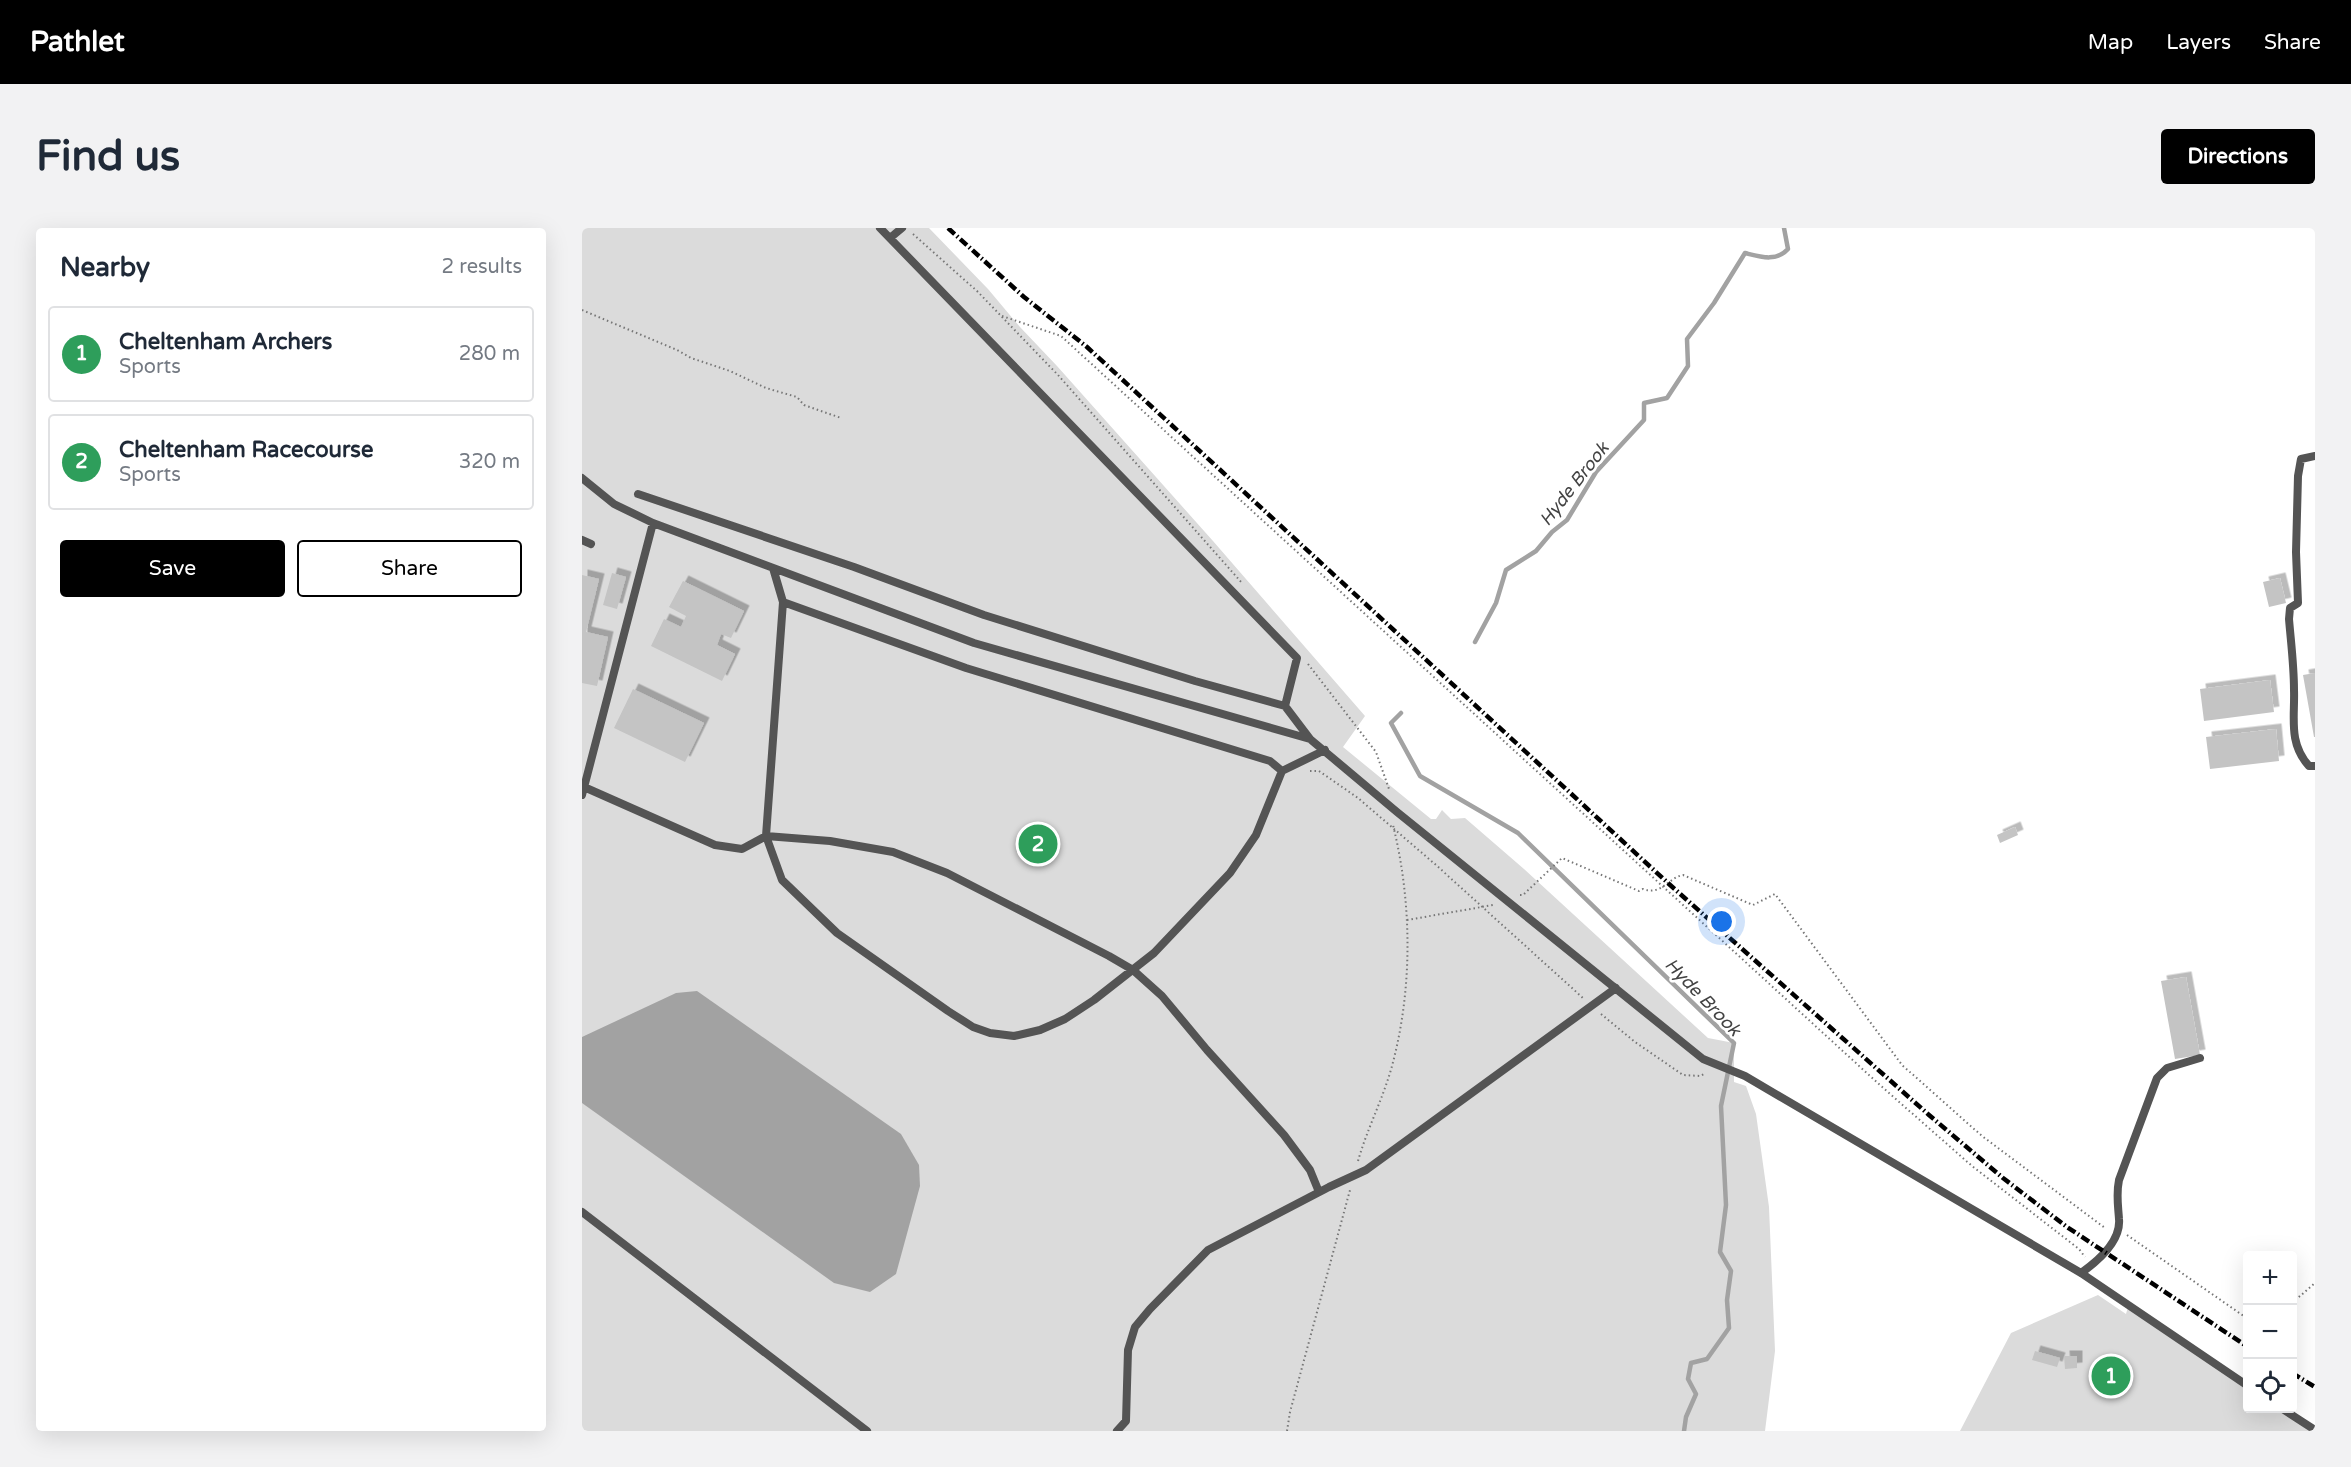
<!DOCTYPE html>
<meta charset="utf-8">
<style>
:root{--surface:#fff;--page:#f2f2f3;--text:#1f2937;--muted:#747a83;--line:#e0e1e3;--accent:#000}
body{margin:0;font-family:"Varela Round",sans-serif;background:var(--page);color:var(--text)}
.controls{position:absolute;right:18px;bottom:18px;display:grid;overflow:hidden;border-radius:6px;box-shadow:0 6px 24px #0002}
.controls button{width:54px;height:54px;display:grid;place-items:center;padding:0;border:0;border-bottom:2px solid var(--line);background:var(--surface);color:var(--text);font:30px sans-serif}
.you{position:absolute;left:1140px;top:694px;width:21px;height:21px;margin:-15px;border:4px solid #fff;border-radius:50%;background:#1a73e8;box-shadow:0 0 0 9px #1a73e833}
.badge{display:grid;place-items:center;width:39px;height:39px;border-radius:50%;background:var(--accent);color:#fff;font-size:20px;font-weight:700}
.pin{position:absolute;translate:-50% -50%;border:3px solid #fff;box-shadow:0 2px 6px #0006}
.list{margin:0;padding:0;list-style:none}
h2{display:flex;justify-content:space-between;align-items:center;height:78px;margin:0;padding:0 24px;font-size:26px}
h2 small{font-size:20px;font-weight:400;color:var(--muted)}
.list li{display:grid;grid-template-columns:39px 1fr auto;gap:18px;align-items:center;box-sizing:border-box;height:96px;margin:0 12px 12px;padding:0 12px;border:2px solid var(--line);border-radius:6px}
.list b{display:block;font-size:22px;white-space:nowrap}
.list p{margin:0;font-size:20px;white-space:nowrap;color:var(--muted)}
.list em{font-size:20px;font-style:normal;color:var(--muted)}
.actions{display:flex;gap:12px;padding:18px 24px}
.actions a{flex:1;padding:14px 0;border:2px solid var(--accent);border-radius:6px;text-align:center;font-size:21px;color:var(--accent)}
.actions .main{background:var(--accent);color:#fff}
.icon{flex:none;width:33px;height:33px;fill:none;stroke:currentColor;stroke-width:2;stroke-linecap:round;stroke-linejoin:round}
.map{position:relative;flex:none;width:1733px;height:1203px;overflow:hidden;border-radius:6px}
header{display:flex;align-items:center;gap:36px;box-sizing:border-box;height:84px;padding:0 30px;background:var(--accent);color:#fff}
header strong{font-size:28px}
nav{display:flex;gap:33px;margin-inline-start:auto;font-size:21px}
.intro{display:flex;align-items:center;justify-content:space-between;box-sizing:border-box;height:144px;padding:0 36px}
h1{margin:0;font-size:42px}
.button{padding:15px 27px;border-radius:6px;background:var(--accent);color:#fff;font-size:21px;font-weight:700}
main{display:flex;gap:36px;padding:0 36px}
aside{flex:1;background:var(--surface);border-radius:6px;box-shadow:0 6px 24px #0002}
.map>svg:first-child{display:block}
.green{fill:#dbdbdb}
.water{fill:#a2a2a2}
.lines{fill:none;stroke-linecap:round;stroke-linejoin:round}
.stream{stroke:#a2a2a2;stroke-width:4.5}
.building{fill:#c4c4c4;filter:url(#shadow)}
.path{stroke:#767676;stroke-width:2;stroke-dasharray:1.5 3;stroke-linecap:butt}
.lane{stroke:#545454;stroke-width:8}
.rail{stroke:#000;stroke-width:4.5;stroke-dasharray:9 3 1.5 3;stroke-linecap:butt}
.labels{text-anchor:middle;stroke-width:5;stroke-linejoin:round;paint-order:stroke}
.water-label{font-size:18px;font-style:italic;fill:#434343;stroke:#fff}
</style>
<header>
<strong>Pathlet</strong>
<nav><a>Map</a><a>Layers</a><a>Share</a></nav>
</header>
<div class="intro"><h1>Find us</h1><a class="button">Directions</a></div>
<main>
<aside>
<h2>Nearby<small>2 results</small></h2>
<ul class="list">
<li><span class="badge" style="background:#2e9e5b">1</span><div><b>Cheltenham Archers</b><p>Sports</p></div><em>280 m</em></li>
<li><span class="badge" style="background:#2e9e5b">2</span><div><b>Cheltenham Racecourse</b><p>Sports</p></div><em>320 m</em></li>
</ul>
<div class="actions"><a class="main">Save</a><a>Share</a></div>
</aside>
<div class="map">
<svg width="1733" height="1203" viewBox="0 0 1733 1203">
<defs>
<filter id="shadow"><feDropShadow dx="5.5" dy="-5.5" stdDeviation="0" flood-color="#0004"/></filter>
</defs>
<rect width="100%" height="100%" fill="#fff"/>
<path class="green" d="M0,0H347L406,61L438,99L475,138L631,313L783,488L761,519L849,591H854L860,582L869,591L883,590L942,641L1126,810L1152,815V854L1164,858L1174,886L1187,979L1193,1123L1183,1203H0Z
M1516,1067L1544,1086L1546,1079L1665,1158L1666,1180L1699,1181L1733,1203H1378L1429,1105Z"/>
<path class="water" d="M115,763L319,906L337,937L338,958L314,1046L288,1064L252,1055L0,875V809L94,765Z"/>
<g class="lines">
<path class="stream" d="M893,414L914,375L924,342L954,323L970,304L985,292L1014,244L1062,192V175L1085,170L1106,138L1105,111L1132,75L1163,25C1179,29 1194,34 1206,21L1202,0
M819,485L809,495L838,548L936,605L1152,815L1139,878L1144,977L1138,1024L1149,1043L1145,1072L1147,1100L1125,1131L1109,1135L1106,1151L1114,1166L1104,1189L1102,1203"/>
</g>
<path class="building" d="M30,345L44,349L35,381L21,377Z
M0,347L17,351L4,404L26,409L15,458L0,455Z
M1698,350L1704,375L1687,379L1681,354Z
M101,353L162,383L149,410L139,406L135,417L153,426L140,453L69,418L82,391L99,399L104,388L87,379Z
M1733,445V509H1732L1721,447Z
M1688,452L1692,484L1622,493L1618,461Z
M51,461L122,495L103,534L32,500Z
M1694,501L1697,533L1628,541L1624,509Z
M1433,599L1436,607L1418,615L1415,607Z
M1604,749L1618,827L1593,831L1579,753Z
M1453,1123L1478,1130L1475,1139L1450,1132Z
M1482,1128H1495V1140L1483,1141Z"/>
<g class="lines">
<path class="path" d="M331,6L395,63L476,147L660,355
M0,82L95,122L109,130L148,143L184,160L215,169L222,177L259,190
M420,88L479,108L1299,858L1390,938L1497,1021L1503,1029
M726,436L794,524L807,561
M728,543H737L776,570L854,637L1001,770
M938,667H941L980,630L1057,663L1061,661C1079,668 1086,650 1101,647L1171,677L1193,666L1320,837L1400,908L1523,1000
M825,692L911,677
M1019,786L1053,814L1101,847L1118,848L1124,845
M776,933C785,901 801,871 810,838C831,760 830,674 811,597
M1545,1007L1666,1091
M1710,1075L1733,1055
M705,1203L708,1184L768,962"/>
<path class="lane" d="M298,0L715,430L703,478L728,511
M308,10L320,0
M1733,228L1719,231L1716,248L1714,324L1716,375L1708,380L1707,391C1709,415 1712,438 1712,462C1713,489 1706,515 1727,538H1733
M0,250L32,276L71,295L392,415L728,511L815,584L1121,831L1163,848L1499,1045L1666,1158
M56,266L272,339L402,387L613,453L703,478
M0,312L9,316
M191,340L201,374L184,608L200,652L255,705L366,783L391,799L408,805L432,808L458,802L483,791L512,772L572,725L648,645L674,607L700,543L743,522
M201,374L384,440L688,533L700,543
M2,559L133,617L160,621L184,608L248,613L311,624L365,645L527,728L551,742L580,768L625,822L702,907L728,942L737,964
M0,567L71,295
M0,984L285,1203
M1499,1045C1516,1033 1539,1013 1537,991C1536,976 1534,966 1537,952L1575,850L1585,840L1618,830
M1699,1180L1733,1202
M535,1203L544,1193L546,1122L553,1099L568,1081L626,1022L747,959L784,942L1034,760"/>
<path class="rail" d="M366,0L442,69L505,119L1087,656L1347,887L1421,950L1485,999L1666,1119
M1710,1145L1733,1159"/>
</g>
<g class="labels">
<g class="water-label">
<text transform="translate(992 256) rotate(-52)" y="6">Hyde Brook</text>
<text transform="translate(1121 769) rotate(46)" y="6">Hyde Brook</text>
</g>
</g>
</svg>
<div class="controls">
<button>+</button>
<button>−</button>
<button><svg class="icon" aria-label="locate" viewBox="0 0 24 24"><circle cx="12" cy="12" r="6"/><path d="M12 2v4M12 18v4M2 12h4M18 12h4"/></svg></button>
</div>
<div class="you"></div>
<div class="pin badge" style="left:1529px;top:1148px;background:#2e9e5b">1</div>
<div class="pin badge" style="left:456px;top:616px;background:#2e9e5b">2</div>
</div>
</main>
